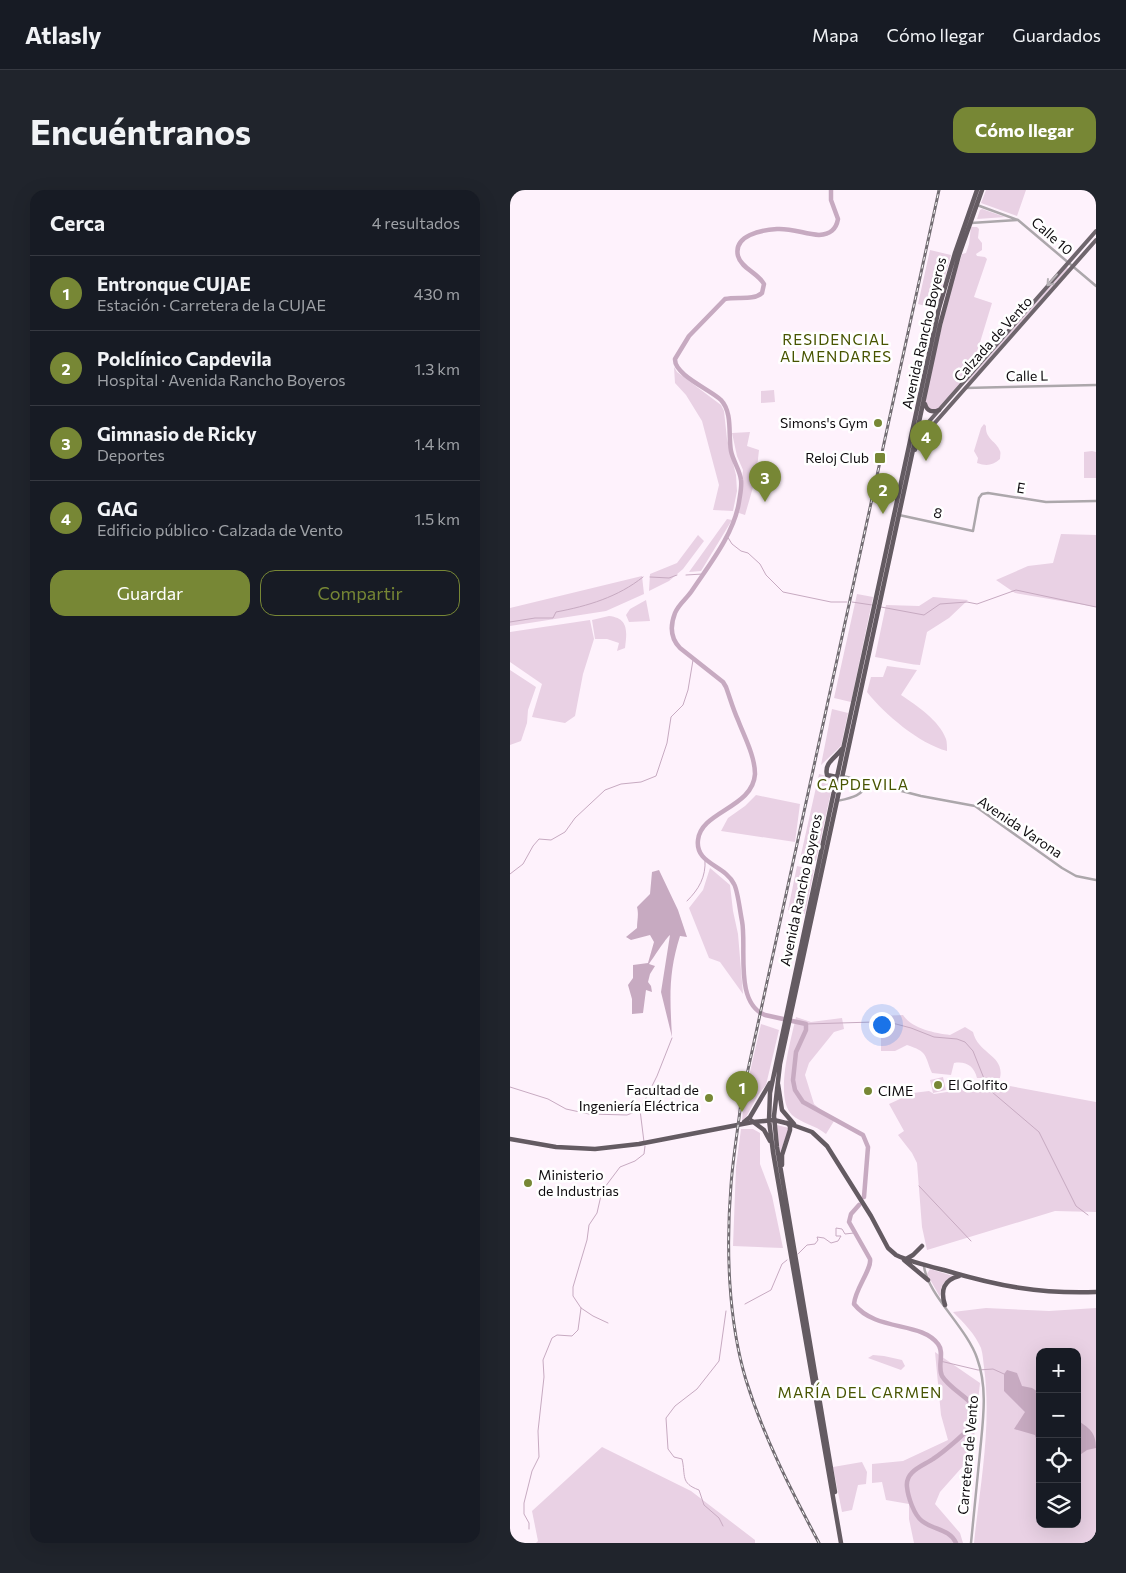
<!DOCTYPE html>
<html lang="es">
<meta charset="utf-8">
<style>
:root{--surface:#171b24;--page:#20242c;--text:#f1f3f6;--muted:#9ea1a6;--line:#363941;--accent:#778735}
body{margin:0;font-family:Commissioner,sans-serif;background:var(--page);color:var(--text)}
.controls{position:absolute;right:15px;bottom:15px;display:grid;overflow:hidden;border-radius:10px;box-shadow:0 5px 20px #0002}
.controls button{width:45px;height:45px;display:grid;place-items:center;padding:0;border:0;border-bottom:1px solid var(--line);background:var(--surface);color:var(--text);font:25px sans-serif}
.you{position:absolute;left:371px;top:834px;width:18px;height:18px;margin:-12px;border:4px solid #fff;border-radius:50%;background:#1a73e8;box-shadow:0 0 0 8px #1a73e833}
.badge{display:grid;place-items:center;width:32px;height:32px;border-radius:50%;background:var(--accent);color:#fff;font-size:16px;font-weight:700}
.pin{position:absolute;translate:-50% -41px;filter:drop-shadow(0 1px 2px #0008)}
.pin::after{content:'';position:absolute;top:26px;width:18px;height:15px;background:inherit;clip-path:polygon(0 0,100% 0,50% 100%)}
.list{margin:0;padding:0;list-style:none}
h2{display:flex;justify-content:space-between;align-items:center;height:65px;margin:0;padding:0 20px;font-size:21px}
h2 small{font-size:16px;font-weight:400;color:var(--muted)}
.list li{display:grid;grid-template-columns:32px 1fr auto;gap:15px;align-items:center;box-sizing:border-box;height:75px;padding:0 20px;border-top:1px solid var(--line)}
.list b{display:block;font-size:19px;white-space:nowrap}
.list p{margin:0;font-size:16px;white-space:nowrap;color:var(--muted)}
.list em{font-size:16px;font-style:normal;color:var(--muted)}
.actions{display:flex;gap:10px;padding:15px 20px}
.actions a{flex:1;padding:11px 0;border:1px solid var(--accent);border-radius:15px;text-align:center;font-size:18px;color:var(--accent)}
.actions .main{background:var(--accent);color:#fff}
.icon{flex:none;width:28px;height:28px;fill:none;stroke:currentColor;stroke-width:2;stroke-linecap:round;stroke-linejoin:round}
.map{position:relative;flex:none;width:586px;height:1353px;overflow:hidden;border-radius:15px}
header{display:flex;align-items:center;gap:30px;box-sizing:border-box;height:70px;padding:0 25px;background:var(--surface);border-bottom:1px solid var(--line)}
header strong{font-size:24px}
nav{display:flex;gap:28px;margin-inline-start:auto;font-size:18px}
.intro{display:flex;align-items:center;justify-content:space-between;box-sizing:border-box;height:120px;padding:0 30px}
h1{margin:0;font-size:35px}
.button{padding:12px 22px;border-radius:15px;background:var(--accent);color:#fff;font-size:18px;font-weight:700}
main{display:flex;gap:30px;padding:0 30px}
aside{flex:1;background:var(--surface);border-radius:15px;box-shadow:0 5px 20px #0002}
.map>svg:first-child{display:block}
.green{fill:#e9d1e4;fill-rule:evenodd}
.water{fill:#c7aac1}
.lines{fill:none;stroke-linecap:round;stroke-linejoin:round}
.stream{stroke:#c7aac1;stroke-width:1}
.river{stroke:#c7aac1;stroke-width:4.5}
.tertiary{stroke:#aca7ab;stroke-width:2.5}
.primary{stroke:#6f666d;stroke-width:4}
.trunk{stroke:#645b62;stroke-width:4.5}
.rail-casing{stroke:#736d73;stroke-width:3}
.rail{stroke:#fff;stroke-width:1;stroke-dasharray:4;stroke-linecap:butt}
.oneway{stroke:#b7b2b6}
.poi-dot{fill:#778735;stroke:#fff;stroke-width:2}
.labels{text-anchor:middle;stroke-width:5;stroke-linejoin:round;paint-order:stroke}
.street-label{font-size:14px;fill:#0e0b0e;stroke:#fff}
.poi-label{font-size:14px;fill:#0e0b0e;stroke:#fff;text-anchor:end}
.neighbourhood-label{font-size:15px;letter-spacing:1px;fill:#475400;stroke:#fff}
</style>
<header>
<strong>Atlasly</strong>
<nav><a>Mapa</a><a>Cómo llegar</a><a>Guardados</a></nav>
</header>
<div class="intro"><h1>Encuéntranos</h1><a class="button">Cómo llegar</a></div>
<main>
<aside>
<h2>Cerca<small>4 resultados</small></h2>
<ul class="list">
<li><span class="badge">1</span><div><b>Entronque CUJAE</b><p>Estación · Carretera de la CUJAE</p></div><em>430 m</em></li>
<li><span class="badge">2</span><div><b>Polclínico Capdevila</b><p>Hospital · Avenida Rancho Boyeros</p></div><em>1.3 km</em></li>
<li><span class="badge">3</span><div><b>Gimnasio de Ricky</b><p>Deportes</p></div><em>1.4 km</em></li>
<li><span class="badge">4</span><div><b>GAG</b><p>Edificio público · Calzada de Vento</p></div><em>1.5 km</em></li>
</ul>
<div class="actions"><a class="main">Guardar</a><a>Compartir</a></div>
</aside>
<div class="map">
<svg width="586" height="1353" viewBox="0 0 586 1353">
<rect width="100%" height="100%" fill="#fef2fc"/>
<path class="green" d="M476,0H516L507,26L471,13Z
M472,19L495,27H496L467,29L470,20Z
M461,37H467L469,39L468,48L472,53V60L466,64L467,66L475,67L477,69L464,107L482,113L461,182L429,220L420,221L414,210L441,99L452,64L456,63L459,54Z
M420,60L441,65L426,119L408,114Z
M557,77L558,79L457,193L458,190Z
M164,177L167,182L211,215L214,221L217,249L226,285L227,301L223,321L203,320L209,295L192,231L176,205L165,193Z
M264,200L265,212L251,213V201Z
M474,234L476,236C475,249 486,251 490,261C491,263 490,266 490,269C482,276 476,276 467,273L468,268L464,261L471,238Z
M240,242L237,256L249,260L246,287L235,325L229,323L233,280L227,266L222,243Z
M582,261L586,262V288H574V262Z
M217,329L222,330L191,381L179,382Z
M551,344L586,345V417L505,403L486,390L518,376L543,373Z
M188,345L194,351L173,379L159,391L139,401L140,384L167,373Z
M132,386L134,404L96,421L0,436V418Z
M347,404L363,407L341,512L324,508Z
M423,407L458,410L439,428L417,442L410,475C394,474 380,469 365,467L376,415L409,416Z
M136,410L140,431L119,432L116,425L120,419Z
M99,426C119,428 117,442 115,458L107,461L109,453L97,449H85L82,430Z
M80,430L84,449L73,484L65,526L55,533L22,527L32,494L0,472V442Z
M377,476L407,480L391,505C407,516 429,530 436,549C437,552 437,557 437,561C410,554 374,524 357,502L361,487H373Z
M0,480L26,497L18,520L17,533L11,551L0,555Z
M322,519L338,523L331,556L311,575Z
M309,584L324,588L306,671L290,669Z
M246,605L290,614L285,652L211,641L218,628L235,616Z
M287,676L304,680L295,724L278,720Z
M200,678L220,695L223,721L228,744L233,804L210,772L199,768L179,718L193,700Z
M393,825C402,839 425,843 440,845L455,837L463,842C468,864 495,865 490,888H467C464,876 456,871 444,873L441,885L422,883C414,864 418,862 397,855L385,861H371V826Z
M286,827L301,832L332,828L334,839L324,842L299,873L295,885L304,914L324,931L316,944C305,935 291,933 282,925C264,907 281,850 286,827Z
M251,834L269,840L256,895L248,905L236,927L232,931L234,908Z
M433,887L436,900L423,903L420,890Z
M446,890L489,894L586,912V1022L545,1021L417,1060L412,1037L407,973L402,963L388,945L394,941L379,914L403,903L419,901L424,904L437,902L440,896Z
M267,935L279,938L270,963Z
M231,939H243L250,943V974L262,1006L273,1058L223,1056L226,977Z
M420,1079L443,1086C433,1091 430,1097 430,1107L417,1084Z
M476,1118L539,1121L586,1118V1353H464C470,1295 482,1236 474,1177C473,1171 473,1164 471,1158C465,1144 454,1133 443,1122ZM530,1162H567V1334H530Z
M425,1162L470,1193L462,1266L430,1302L425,1314L450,1343L453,1353H404L399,1329V1314L376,1310L372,1292L362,1293V1274L393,1271L438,1250L431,1225Z
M363,1165L374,1166L392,1170L395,1176L391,1180L358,1168Z
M92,1257L181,1301L245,1350V1353H26L28,1351L22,1321Z
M352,1272L357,1282L356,1294L348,1295L342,1320L332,1322L323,1277Z"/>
<path class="water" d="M149,680L168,720L177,747L170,746C158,784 160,809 162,847L151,802L160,745C156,748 144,767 139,774L145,776L140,784L138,792L141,796L142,802L136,800L133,823L122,824V809L118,795L123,788V775L138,773L144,752L140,745L121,750L116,747L127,738C127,730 129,725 127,717L140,704L142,682Z
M497,1180L507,1183L512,1196L522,1198L530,1203V1261L525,1245L504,1239L515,1222L494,1201V1184Z
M567,1230C579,1238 586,1242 586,1258L577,1260L567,1267Z"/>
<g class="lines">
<path class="stream" d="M217,346L222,354L231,361L238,363L250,374L256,385L273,402L321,412H337
M176,385L193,384
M140,387L159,388L167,385
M342,412L362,415
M371,417L414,425L430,414L457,412L467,414L506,400L586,417
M0,432L25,428H43L46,422C78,416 108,407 133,387
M0,684L13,674L23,656L29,649L41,650L55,642L65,628L95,600L111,594L131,592L146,586L157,553L161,527L173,515L178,500L183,470
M177,711C189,699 196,687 195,670
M370,832L386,834L401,838L424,847L447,849L455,852L463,861L475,891L482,902L529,942L566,1016L578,1025
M296,834L364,832
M0,897L38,909L56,919L79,924L117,925L130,920
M134,952L130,920L147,886L162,848
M409,996L461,1051
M288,1064L297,1055L305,1054L308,1050L307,1047L314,1048L321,1053L328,1051L331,1046H326V1038L332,1039L335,1044L344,1043
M235,1114L261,1100L272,1074L277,1070
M98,1133L83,1126L71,1118L63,1106V1097L77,1050L79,1035L87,1023L92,1001L110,977L125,971L134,964L135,956
M430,1171L468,1180L483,1179L494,1184
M213,1336L209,1328L194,1315L189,1300C170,1293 176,1286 172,1269L164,1267L158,1259L156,1228L165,1216L187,1199L209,1171L216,1121
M19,1339V1333L14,1324V1313L22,1281L29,1267L28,1241L34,1187L33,1170L42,1148L47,1145L62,1146L68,1140L71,1118"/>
<path class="river" d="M321,0V10L328,29C326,40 320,44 309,45C295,44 281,38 267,39C252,40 223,45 228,66C231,78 248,83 254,94L252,103C243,111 227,106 215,109L179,146L165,169C164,185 201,200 211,210C223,223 218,245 221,261C223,271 230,280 231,290C232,297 230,305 229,312C224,344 199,375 181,402C176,409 168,415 165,423C160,436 160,448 170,458L213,492L216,497C220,508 223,519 228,530C234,546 245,566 245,584C243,618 191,621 188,650C185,674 215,675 224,694C228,701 230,722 232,731C237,757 224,813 255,825L296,834V840L286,862L283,890L285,900L293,912L353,945L358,957L354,1007
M349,1015L341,1024L339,1032L360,1069C362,1079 345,1099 344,1114C366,1142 411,1131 428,1154C435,1163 427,1176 432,1186C439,1198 459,1208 462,1215C464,1221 465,1228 462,1234C459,1241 431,1264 423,1269C413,1276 395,1281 397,1297C398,1307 404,1325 412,1331C423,1340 440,1339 446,1353"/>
<path class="tertiary" d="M467,15L508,30L586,96
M461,33L507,30
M455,198L586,195
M389,325L463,341L469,308L472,304L478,303L536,312L586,311
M333,586L411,606L465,616L552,678L566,686L586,690
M327,611C341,608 353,606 358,592
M414,1076C417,1104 457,1138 467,1168C478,1198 473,1230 470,1262C467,1292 464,1323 461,1353"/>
<path class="primary" d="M408,244L586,41
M405,260L408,252L586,50"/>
<path class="trunk" d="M415,214C417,221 422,223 429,220
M327,587L317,585C314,573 325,568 332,559
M268,894L272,920L284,934
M242,931L254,940L260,951
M234,932L240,927L260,893
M0,949L46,957L85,959L129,954L243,932L264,930L280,934L302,942L317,956L361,1026L378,1058L386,1065C401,1072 418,1076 434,1080C488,1096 529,1104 586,1102
M272,975V965L280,940V936L277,933
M396,1069L403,1065L412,1056
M394,1070L418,1090
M435,1115C430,1100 434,1090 449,1086
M325,1302L267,957L264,926L270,874L430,135L449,65L472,0
M331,1353L263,962L259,930L260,903L327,587L429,118L445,63L467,0"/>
<defs>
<path id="rail" d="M309,1353C281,1300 254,1248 236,1190C218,1130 216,1057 221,995C223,967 228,939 231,912L429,0"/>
</defs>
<use href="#rail" class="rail-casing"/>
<use href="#rail" class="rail"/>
</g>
<defs><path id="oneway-shaft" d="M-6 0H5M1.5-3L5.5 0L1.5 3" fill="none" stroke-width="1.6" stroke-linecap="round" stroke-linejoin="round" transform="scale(1.25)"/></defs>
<use class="oneway" href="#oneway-shaft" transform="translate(542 90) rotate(131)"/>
<g class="poi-dot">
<circle cx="368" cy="233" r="5"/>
<rect x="364" y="262" width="12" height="12" rx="2.5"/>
<circle cx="428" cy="895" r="5"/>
<circle cx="358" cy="901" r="5"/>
<circle cx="199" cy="908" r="5"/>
<circle cx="18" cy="993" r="5"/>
</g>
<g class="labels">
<g class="street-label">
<text transform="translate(542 46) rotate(41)" y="5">Calle 10</text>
<text transform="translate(414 143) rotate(-77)" y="5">Avenida Rancho Boyeros</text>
<text transform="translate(483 149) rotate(-48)" y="5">Calzada de Vento</text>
<text transform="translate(517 186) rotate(-1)" y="5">Calle L</text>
<text transform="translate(511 298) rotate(9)" y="5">E</text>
<text transform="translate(428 323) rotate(12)" y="5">8</text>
<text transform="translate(510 637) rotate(34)" y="5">Avenida Varona</text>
<text transform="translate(291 700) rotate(-78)" y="5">Avenida Rancho Boyeros</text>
<text transform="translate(458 1265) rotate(-85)" y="5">Carretera de Vento</text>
</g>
<g class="poi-label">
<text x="358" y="238">Simons's Gym</text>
<text x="359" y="273">Reloj Club</text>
<text x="438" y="900" text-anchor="start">El Golfito</text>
<text x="189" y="905">Facultad de<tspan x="189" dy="16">Ingeniería Eléctrica</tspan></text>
<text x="368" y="906" text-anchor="start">CIME</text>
<text x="28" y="990" text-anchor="start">Ministerio<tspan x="28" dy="16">de Industrias</tspan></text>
</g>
<g class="neighbourhood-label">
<text x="326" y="155">RESIDENCIAL<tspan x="326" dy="17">ALMENDARES</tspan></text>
<text x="353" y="600">CAPDEVILA</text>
<text x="350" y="1208">MARÍA DEL CARMEN</text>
</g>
</g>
</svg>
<div class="controls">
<button>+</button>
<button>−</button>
<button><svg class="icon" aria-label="locate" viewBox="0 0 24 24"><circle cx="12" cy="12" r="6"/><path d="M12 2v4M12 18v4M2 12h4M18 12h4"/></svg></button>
<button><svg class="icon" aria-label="layers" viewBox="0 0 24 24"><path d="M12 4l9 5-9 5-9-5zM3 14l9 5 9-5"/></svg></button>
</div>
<div class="you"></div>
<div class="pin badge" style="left:232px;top:922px">1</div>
<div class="pin badge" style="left:373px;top:324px">2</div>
<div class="pin badge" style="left:255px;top:312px">3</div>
<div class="pin badge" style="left:416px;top:271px">4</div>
</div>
</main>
